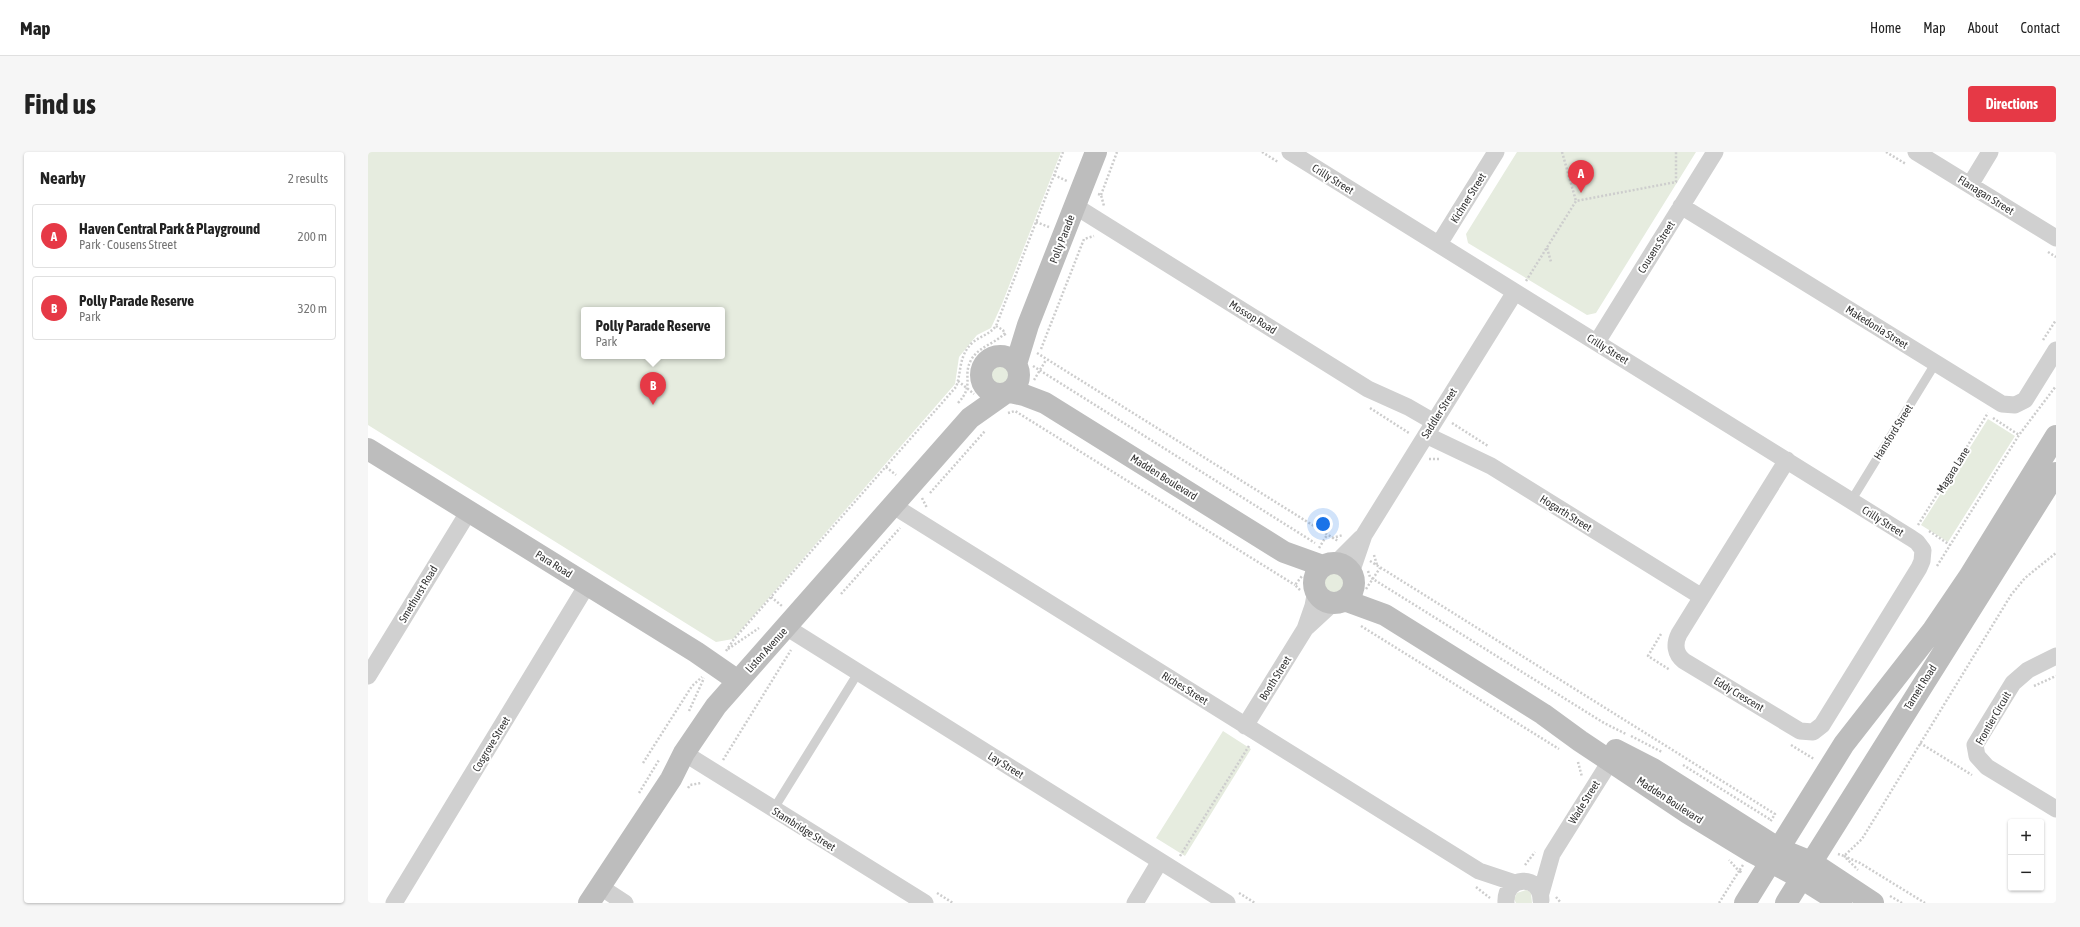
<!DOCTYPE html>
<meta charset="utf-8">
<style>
:root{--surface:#fff;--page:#f6f6f6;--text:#222;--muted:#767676;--line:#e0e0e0;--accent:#e63946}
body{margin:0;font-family:"Asap Condensed",sans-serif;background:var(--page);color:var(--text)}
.controls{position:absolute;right:12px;bottom:12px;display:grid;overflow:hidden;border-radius:4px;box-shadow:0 1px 3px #0004}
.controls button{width:36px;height:36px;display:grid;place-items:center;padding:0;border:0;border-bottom:1px solid var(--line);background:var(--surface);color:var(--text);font:20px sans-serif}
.you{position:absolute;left:955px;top:372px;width:14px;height:14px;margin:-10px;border:3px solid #fff;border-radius:50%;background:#1a73e8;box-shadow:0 0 0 6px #1a73e833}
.badge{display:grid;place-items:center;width:26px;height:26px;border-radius:50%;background:var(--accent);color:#fff;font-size:13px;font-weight:700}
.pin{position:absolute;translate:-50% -33px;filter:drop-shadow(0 1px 2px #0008)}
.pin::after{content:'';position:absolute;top:21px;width:14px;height:12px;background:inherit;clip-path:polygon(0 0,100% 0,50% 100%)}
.popup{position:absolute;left:213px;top:155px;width:144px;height:52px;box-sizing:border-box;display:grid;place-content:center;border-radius:4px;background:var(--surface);filter:drop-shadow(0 1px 3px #0005);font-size:13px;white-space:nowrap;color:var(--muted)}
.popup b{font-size:15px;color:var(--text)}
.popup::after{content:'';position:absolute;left:50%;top:100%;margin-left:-8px;border:8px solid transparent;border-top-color:var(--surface)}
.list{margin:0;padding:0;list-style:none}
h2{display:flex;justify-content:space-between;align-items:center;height:52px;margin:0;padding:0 16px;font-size:17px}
h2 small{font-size:13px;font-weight:400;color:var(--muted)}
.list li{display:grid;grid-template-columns:26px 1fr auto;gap:12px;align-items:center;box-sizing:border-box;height:64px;margin:0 8px 8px;padding:0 8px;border:1px solid var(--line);border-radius:4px}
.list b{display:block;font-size:15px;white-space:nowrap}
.list p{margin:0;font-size:13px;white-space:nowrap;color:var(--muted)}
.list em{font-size:13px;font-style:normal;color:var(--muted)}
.map{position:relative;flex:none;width:1688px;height:751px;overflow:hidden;border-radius:4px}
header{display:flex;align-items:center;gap:24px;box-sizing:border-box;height:56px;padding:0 20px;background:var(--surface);border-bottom:1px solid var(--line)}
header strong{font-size:19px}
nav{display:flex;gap:22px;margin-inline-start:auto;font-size:14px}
.intro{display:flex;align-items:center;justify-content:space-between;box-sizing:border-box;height:96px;padding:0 24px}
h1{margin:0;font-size:28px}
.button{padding:10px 18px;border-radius:4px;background:var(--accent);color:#fff;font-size:14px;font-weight:700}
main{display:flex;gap:24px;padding:0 24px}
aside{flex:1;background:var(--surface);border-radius:4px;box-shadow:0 1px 3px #0004}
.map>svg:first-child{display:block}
.green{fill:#e6ecdf;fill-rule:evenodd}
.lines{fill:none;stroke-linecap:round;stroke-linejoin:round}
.path{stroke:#cdcdcd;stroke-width:2.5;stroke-dasharray:2 2;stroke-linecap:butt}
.lane{stroke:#d0d0d0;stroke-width:9}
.street{stroke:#d0d0d0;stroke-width:17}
.secondary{stroke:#bdbdbd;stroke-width:22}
.labels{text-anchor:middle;stroke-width:4;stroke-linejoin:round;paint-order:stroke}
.street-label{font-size:11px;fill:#333;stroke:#fff}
</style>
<header>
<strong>Map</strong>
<nav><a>Home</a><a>Map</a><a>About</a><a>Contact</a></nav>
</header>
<div class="intro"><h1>Find us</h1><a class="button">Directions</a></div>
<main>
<aside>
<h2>Nearby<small>2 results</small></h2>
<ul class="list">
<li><span class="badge">A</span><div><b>Haven Central Park &amp; Playground</b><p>Park · Cousens Street</p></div><em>200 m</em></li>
<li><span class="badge">B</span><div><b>Polly Parade Reserve</b><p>Park</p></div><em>320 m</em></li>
</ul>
</aside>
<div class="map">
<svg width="1688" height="751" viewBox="0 0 1688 751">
<rect width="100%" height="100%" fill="#fff"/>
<path class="green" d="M0,0H693L634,152L623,176L609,183L591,205L587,232L365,487L348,490L0,273ZM216,158H354V204H216Z
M1149,0H1328L1228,161L1219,163L1100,91L1098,82Z
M623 223a9 9 0 1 1 18 0a9 9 0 1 1-18 0Z
M1620,267L1647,284L1580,390L1553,373Z
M956 431a10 10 0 1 1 20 0a10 10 0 1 1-20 0Z
M855,579L883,597L817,704L788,686Z
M1158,738L1163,740L1164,751H1148L1146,747L1149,741Z"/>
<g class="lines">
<path class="path" d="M894,0L910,10
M1194,0L1208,49
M1518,0L1538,12
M686,23L699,29
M730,42L733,43L736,54
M733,43L749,0
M668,70L681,75
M1179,96L1183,110
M1680,100L1688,105
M1158,129L1208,49L1308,30V0
M628,174L635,178L638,185
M1675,188L1688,168
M673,197L716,87L726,84
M669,201L970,389
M665,214L947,391
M666,228L678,208
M590,229L606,242
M590,251C607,233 594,225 603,208C611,194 627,192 637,181
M1002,256L1041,281
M640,261L647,259L927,433
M1625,266L1651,283
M1084,271L1120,294
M1061,307H1071
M518,315L528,323
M562,341L617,279
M554,346L559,356
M1550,373L1620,261
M1561,379L1582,393
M964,386L975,383
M951,396L959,383
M1006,403L1009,413
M1002,409L1407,662L1402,670
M1569,414L1651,283L1688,234
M1000,419L1002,425L1005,427L1236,571L1258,582
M998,437L1012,416
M932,438L927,433L934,424
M473,442L532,376
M403,445L414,454
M993,474L1191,597
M1293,482L1280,504L1302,518
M360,497L391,476
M358,499L366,487L588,235C594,219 590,205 604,191C612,184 621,183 628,174L695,0
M1666,534L1688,524
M321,559L336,526
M1263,584L1294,600
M1552,591L1604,623
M1423,593L1446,607
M355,608L423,498
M1210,610L1214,625
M275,611L324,534L334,525
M1315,613L1403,668
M320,636L322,633L333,631
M271,641L291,608
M1470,702L1476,704L1494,687L1643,443L1657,426L1688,401
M812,704L881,594
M1476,704L1492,711L1557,751
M1478,706L1490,718
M1157,713L1167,700
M1375,713L1371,719L1375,721
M1108,735L1122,746
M569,741L585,751
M871,741L887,751
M1522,744L1534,751
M1188,745L1193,751
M1351,751L1371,719L1361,708"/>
<path class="lane" d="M1483,349L1567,212
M405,658L490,521"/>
<path class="street" d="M922,0L1543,386L1549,390L1555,398L1554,409L1551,416L1454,573L1445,580L1432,579L1316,509C1307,502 1306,492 1311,482L1419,308
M1548,0L1688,86
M1602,33L1622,0
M707,54L1000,237L1040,255L1066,270
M1313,54L1634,252L1647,253L1657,248L1688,198
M1071,92L1128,0
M1229,190L1347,0
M1058,283L1123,314L1334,445
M524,353L1111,719L1147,731
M968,411L993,386
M983,421L996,383L1147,140
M418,475L859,751
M939,475L965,451
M1688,504L1660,518L1645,531L1607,593L1609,604L1619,615L1688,657
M0,524L101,359
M877,574L937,477L945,454L948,438
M316,601L557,751
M231,734L257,751
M1173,741L1184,702L1248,600
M26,751L219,433
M767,751L792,709
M1138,751C1136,723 1173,722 1173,748"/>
<path class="secondary" d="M613 223a19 19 0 1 1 38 0a19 19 0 1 1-38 0Z
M648,212L660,173L728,0
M642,240L656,243L677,251L916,400L955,414
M0,297L328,500L370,529
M946 431a20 20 0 1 1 40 0a20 20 0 1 1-40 0Z
M976,448L1017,463L1175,562L1212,589L1320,661L1384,700L1433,726L1473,751
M1248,598L1285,617L1411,697L1443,710L1505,751
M221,751L303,627L316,601L348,554L602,266L636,242
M1377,751L1476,592L1565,478L1601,425L1688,284
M1418,751L1688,321"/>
</g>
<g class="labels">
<g class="street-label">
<text transform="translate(965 27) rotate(32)" y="4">Crilly Street</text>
<text transform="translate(1618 43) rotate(32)" y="4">Flanagan Street</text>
<text transform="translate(1100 46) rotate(-58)" y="4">Kichner Street</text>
<text transform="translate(694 87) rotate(-69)" y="4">Polly Parade</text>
<text transform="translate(1288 95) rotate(-58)" y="4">Cousens Street</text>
<text transform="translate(885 165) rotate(32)" y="4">Mossop Road</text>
<text transform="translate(1509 175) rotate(32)" y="4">Makedonia Street</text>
<text transform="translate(1240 197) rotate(32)" y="4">Crilly Street</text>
<text transform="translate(1071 261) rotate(-58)" y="4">Saddler Street</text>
<text transform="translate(1525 280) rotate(-58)" y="4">Hansford Street</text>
<text transform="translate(1585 318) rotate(-58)" y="4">Magara Lane</text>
<text transform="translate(796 325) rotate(32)" y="4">Madden Boulevard</text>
<text transform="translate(1198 361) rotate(32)" y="4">Hogarth Street</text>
<text transform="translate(1515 369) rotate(32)" y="4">Crilly Street</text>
<text transform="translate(186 412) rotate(32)" y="4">Para Road</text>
<text transform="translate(50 442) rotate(-59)" y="4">Smethurst Road</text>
<text transform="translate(398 498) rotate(-48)" y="4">Liston Avenue</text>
<text transform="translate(907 526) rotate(-58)" y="4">Booth Street</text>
<text transform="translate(1552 535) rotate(-58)" y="4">Tarneit Road</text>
<text transform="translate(817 536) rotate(32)" y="4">Riches Street</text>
<text transform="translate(1371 542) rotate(31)" y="4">Eddy Crescent</text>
<text transform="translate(1625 566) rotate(-60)" y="4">Frontier Circuit</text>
<text transform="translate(123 592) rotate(-59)" y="4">Cosgrove Street</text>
<text transform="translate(638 613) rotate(32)" y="4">Lay Street</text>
<text transform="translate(1302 648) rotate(33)" y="4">Madden Boulevard</text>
<text transform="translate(1216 650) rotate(-58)" y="4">Wade Street</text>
<text transform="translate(436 677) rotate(32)" y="4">Stambridge Street</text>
</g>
</g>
</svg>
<div class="controls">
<button>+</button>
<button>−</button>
</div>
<div class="you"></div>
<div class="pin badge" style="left:1213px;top:41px">A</div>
<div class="pin badge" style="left:285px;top:253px">B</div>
<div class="popup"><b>Polly Parade Reserve</b>Park</div>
</div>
</main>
